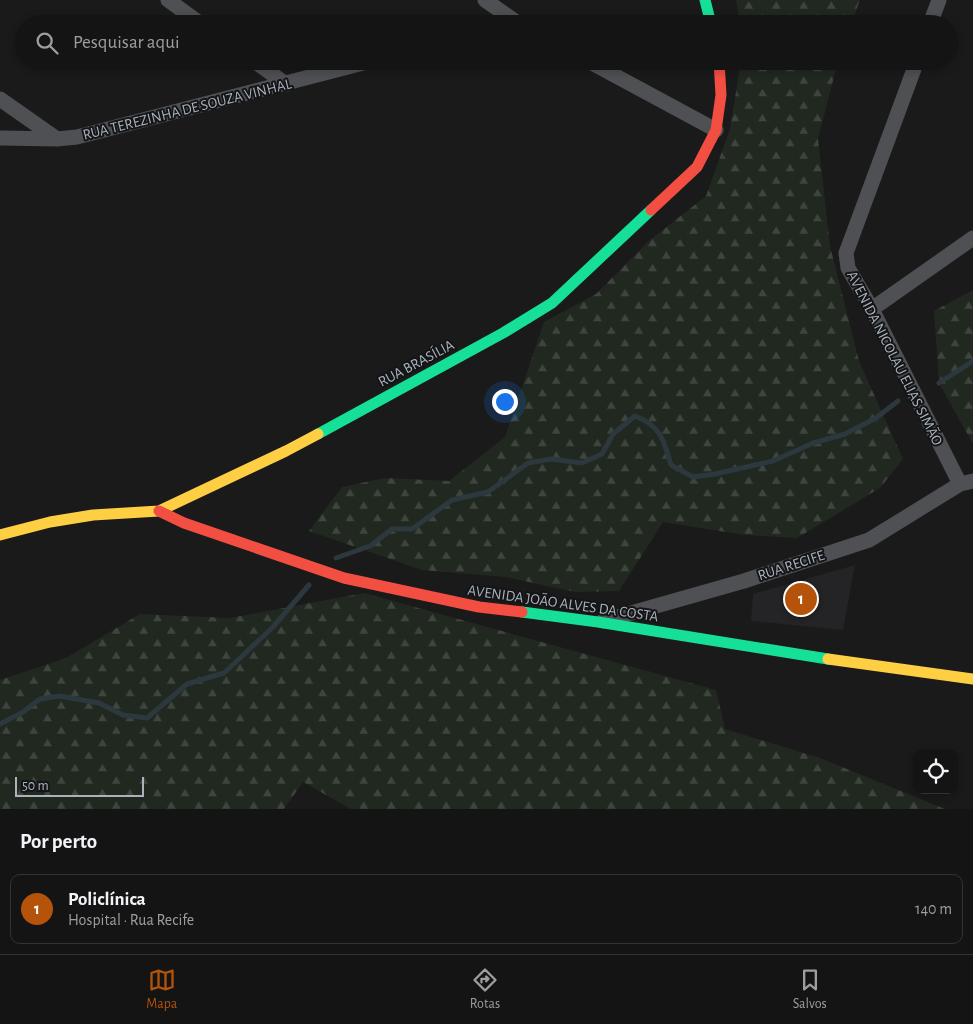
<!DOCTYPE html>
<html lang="pt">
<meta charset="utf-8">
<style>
:root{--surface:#141414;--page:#212122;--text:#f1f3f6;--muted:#9d9ea0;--line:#333334;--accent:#b45309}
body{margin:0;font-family:"Alegreya Sans",sans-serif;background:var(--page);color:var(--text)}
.controls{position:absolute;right:15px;bottom:15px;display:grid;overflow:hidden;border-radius:10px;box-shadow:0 2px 8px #0003}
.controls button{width:45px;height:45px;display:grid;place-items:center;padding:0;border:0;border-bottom:1px solid var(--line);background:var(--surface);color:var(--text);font:25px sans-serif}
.scale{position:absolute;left:15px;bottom:12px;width:129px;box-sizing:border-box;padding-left:5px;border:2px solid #abb2bc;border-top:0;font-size:14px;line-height:18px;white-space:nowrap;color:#abb2bc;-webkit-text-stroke:4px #141517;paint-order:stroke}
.you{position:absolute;left:504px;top:401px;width:18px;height:18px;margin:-12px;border:4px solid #fff;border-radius:50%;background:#1a73e8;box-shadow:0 0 0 8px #1a73e833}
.badge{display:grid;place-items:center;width:32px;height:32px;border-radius:50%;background:var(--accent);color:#fff;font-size:16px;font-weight:700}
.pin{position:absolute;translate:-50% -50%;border:2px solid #fff;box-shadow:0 1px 5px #0006}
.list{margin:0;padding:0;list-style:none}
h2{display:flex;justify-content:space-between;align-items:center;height:65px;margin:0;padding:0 20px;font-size:21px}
h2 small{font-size:16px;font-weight:400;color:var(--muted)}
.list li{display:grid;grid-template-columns:32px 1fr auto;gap:15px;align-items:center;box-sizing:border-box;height:70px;margin:0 10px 10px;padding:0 10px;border:1px solid var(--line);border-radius:10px}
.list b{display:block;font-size:19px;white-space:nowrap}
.list p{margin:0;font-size:16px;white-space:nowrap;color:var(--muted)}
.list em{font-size:16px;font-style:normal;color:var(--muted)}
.icon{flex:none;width:28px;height:28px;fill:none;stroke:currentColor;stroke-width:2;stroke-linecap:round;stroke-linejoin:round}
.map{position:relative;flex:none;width:973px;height:809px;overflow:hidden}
.search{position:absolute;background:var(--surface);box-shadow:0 2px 8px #0003;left:15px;right:15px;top:15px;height:55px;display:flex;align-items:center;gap:12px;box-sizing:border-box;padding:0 18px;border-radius:28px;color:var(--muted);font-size:19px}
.sheet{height:145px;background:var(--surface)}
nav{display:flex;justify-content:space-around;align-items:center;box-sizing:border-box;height:70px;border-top:1px solid var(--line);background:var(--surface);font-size:14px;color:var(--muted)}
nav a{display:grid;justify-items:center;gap:2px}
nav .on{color:var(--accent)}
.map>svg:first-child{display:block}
.built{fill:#242427}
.forest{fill:url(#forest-firs)}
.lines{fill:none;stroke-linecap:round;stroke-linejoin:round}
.stream{stroke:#2c383e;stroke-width:5}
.street{stroke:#4e5054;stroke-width:15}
.fast{stroke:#16e098;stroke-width:11}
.slow{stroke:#ffcf43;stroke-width:11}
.jam{stroke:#f24e42;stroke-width:11}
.labels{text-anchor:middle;stroke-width:4;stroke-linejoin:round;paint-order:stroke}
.street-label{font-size:15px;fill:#abb2bc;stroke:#141517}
</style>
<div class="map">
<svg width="973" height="809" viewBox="0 0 973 809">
<defs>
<pattern id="forest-firs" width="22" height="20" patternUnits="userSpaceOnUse" patternTransform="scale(1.25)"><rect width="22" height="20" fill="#202820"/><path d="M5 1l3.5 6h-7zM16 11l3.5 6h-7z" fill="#3e453e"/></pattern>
</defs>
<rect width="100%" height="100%" fill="#1a1a1b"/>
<path class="built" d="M855,565L843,630L751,621L753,594Z"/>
<path class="forest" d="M736,0H860L851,24H740Z
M741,61H838L818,139L830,246L859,361L903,459L880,488L797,538L745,535L663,522L619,591L575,592L506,577L422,570L309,531L342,487L385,478L449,481L505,437L544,322L596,294L650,240L706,196L730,129Z
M973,290V444L939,383L934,311Z
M364,593L716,690L725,729L820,758L945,809H351L303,782L284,809H0V680L66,658L140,614L230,618Z"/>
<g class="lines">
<path class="stream" d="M939,383L973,361
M336,558L370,546L392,529H412L452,500L488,492L528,463L551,459L582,463L602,454L613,434L635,416C662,427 663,439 671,465L693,477L715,474L773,461L813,443L845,434L876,418L898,401
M0,724L23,712L40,699L60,696L99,703L123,715L147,718L187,684L224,673L272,628L309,585"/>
<path class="street" d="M168,0L201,24
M485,0L519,24
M930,24L939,0
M254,61L286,84
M588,61L716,130
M917,61L846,253L848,268L872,309L960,484
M0,99L57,139
M0,138L57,139L77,137L371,61
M872,309L973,238
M603,621L744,581L869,540L960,484L973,481"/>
<path class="fast" d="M705,0L711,24
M318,434L503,333L552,303L651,210
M522,612L598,622L828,659"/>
<path class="slow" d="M0,535L50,522L93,515L159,511L286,451L318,434
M828,659L973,679"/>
<path class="jam" d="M651,210L697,167L716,130L721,95L719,61
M159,511L184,523L344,578L479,607L522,612"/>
</g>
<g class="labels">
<g class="street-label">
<text transform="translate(187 109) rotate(-14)" y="5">RUA TEREZINHA DE SOUZA VINHAL</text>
<text transform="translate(895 358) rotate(63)" y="5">AVENIDA NICOLAU ELIAS SIMÃO</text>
<text transform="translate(416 363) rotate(-28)" y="5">RUA BRASÍLIA</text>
<text transform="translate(791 565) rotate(-18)" y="5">RUA RECIFE</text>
<text transform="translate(563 603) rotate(8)" y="5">AVENIDA JOÃO ALVES DA COSTA</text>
</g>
</g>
</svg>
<div class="controls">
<button><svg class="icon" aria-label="locate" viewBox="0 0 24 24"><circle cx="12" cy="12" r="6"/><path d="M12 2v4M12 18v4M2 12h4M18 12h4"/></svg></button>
</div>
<div class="scale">50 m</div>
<div class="you"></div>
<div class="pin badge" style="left:801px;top:599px">1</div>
<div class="search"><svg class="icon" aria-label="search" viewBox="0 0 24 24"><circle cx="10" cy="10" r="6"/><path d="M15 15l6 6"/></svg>Pesquisar aqui</div>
</div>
<section class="sheet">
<h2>Por perto<small></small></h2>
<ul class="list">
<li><span class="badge">1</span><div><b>Policlínica</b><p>Hospital · Rua Recife</p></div><em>140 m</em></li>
</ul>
</section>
<nav>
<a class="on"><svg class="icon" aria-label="map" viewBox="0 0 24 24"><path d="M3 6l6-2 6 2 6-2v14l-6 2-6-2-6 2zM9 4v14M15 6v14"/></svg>Mapa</a>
<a><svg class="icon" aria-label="directions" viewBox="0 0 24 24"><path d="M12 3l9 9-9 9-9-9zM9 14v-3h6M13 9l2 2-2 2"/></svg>Rotas</a>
<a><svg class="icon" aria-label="saved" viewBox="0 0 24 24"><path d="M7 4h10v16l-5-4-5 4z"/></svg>Salvos</a>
</nav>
